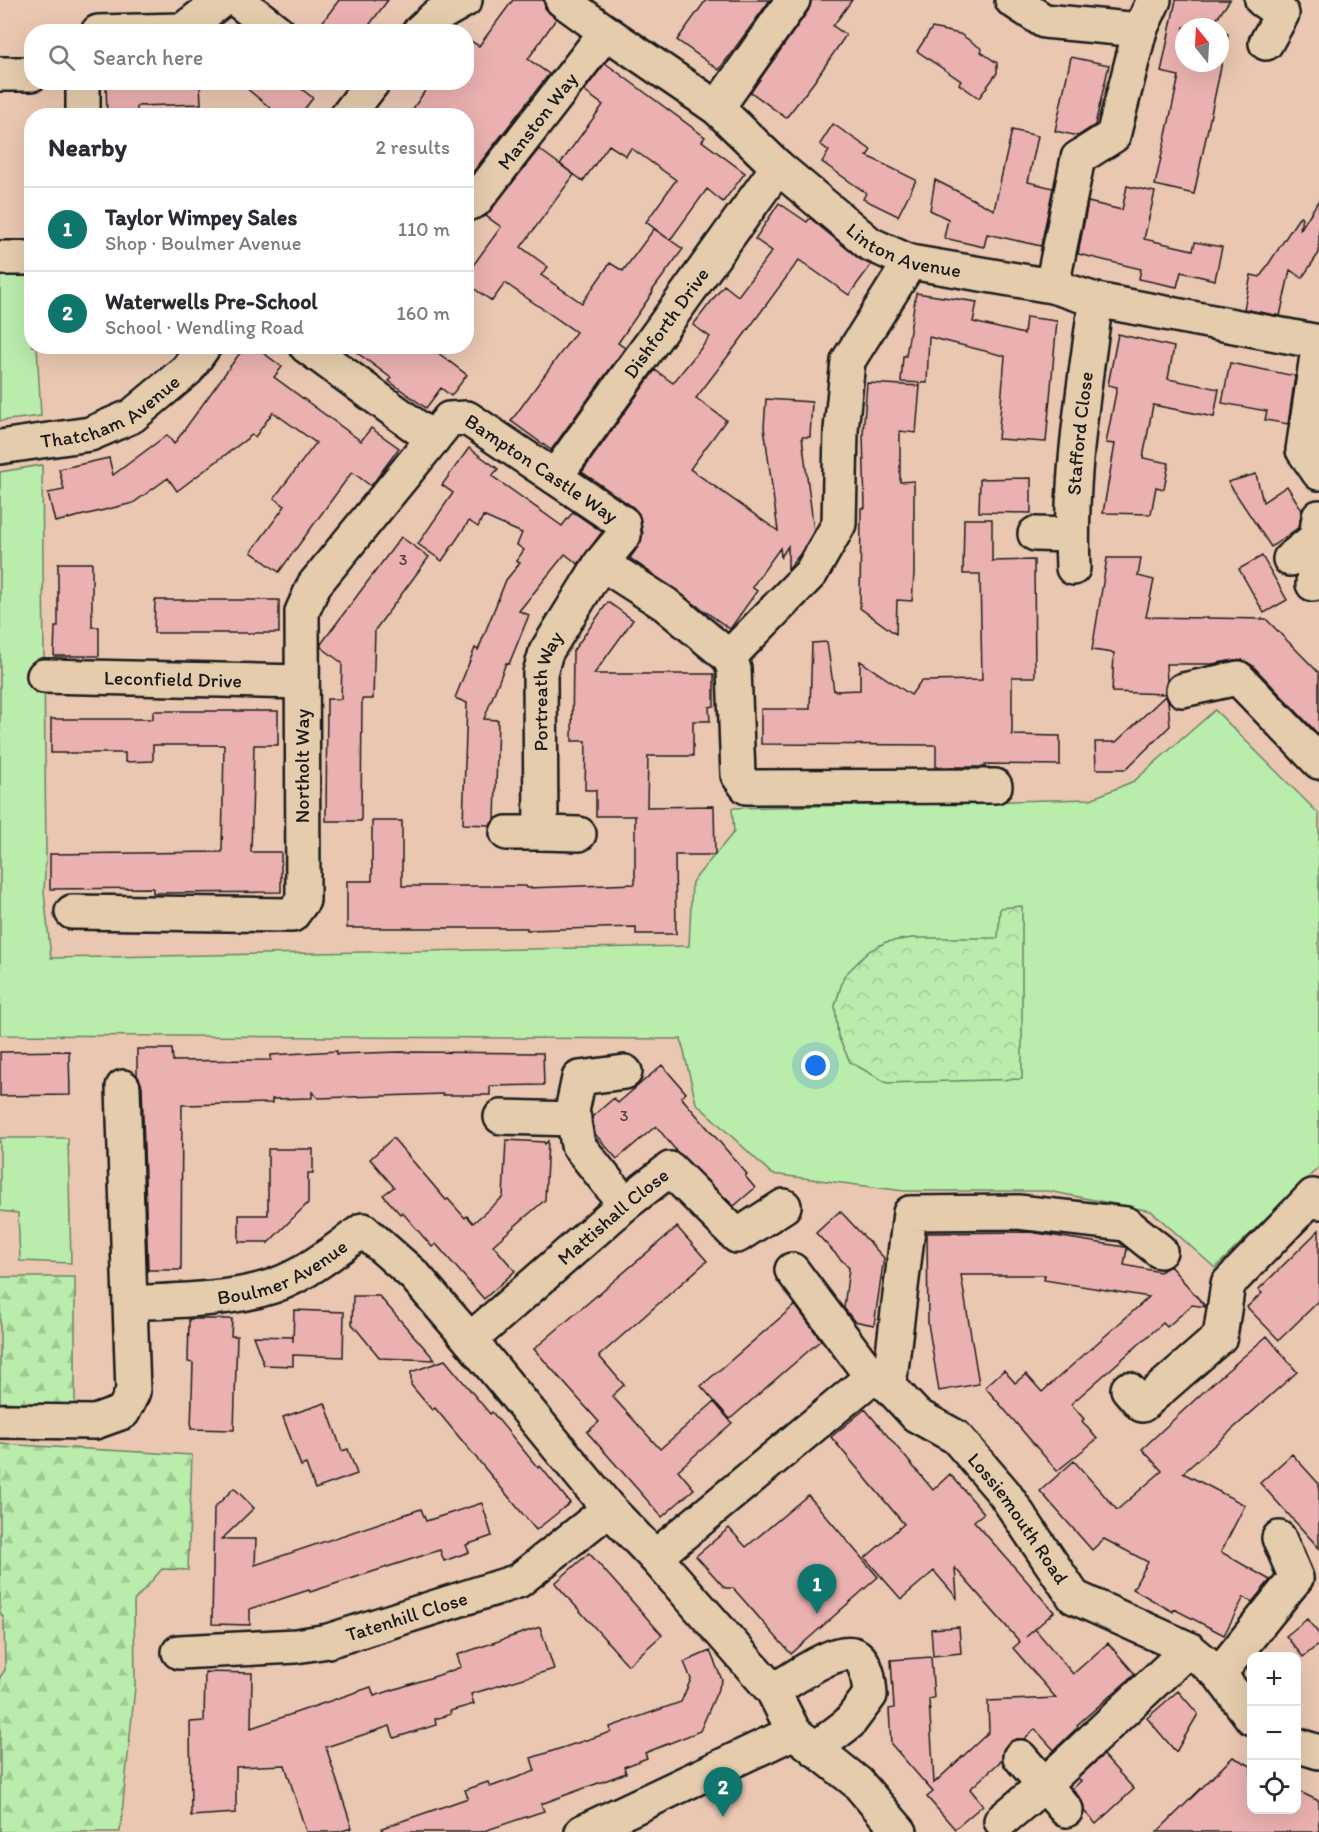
<!DOCTYPE html>
<meta charset="utf-8">
<style>
:root{--surface:#fff;--page:#f2f2f3;--text:#2b2b33;--muted:#7c7c81;--line:#e1e1e2;--accent:#0f766e}
body{margin:0;font-family:Itim,sans-serif;background:var(--page);color:var(--text)}
.controls{position:absolute;right:18px;bottom:18px;display:grid;overflow:hidden;border-radius:12px;box-shadow:0 6px 24px #0002}
.controls button{width:54px;height:54px;display:grid;place-items:center;padding:0;border:0;border-bottom:2px solid var(--line);background:var(--surface);color:var(--text);font:30px sans-serif}
.compass{position:absolute;left:1175px;top:18px;width:54px;height:54px;border-radius:50%;background:var(--surface);box-shadow:0 6px 24px #0002;rotate:342deg}
.you{position:absolute;left:816px;top:1066px;width:21px;height:21px;margin:-15px;border:4px solid #fff;border-radius:50%;background:#1a73e8;box-shadow:0 0 0 9px #1a73e833}
.badge{display:grid;place-items:center;width:39px;height:39px;border-radius:50%;background:var(--accent);color:#fff;font-size:20px;font-weight:700}
.pin{position:absolute;translate:-50% -50px;filter:drop-shadow(0 2px 3px #0008)}
.pin::after{content:'';position:absolute;top:32px;width:21px;height:18px;background:inherit;clip-path:polygon(0 0,100% 0,50% 100%)}
.list{margin:0;padding:0;list-style:none}
h2{display:flex;justify-content:space-between;align-items:center;height:78px;margin:0;padding:0 24px;font-size:26px}
h2 small{font-size:20px;font-weight:400;color:var(--muted)}
.list li{display:grid;grid-template-columns:39px 1fr auto;gap:18px;align-items:center;box-sizing:border-box;height:84px;padding:0 24px;border-top:2px solid var(--line)}
.list b{display:block;font-size:22px;white-space:nowrap}
.list p{margin:0;font-size:20px;white-space:nowrap;color:var(--muted)}
.list em{font-size:20px;font-style:normal;color:var(--muted)}
.icon{flex:none;width:33px;height:33px;fill:none;stroke:currentColor;stroke-width:2;stroke-linecap:round;stroke-linejoin:round}
.map{position:relative;flex:none;width:1319px;height:1832px;overflow:hidden}
.search{position:absolute;background:var(--surface);box-shadow:0 6px 24px #0002;left:24px;top:24px;width:450px;height:66px;display:flex;align-items:center;gap:15px;box-sizing:border-box;padding:0 21px;border-radius:24px;color:var(--muted);font-size:22px}
.panel{position:absolute;background:var(--surface);box-shadow:0 6px 24px #0002;left:24px;top:108px;width:450px;height:246px;border-radius:24px}
.map>svg:first-child{display:block}
.grass{fill:#baecac;stroke:#6b8464;stroke-width:1.5}
.forest{fill:url(#forest-firs);stroke:#6b8464;stroke-width:1.5}
.park{fill:url(#park-crowns);stroke:#6b8464;stroke-width:1.5}
.building{fill:#eab1b0;stroke:#1c1c1c;stroke-width:1.5}
.lines{fill:none;stroke-linecap:round;stroke-linejoin:round}
.minor-casing{stroke:#1c1c1c;stroke-width:38}
.minor{stroke:#e5ccad;stroke-width:33}
.labels{text-anchor:middle;stroke-width:5;stroke-linejoin:round;paint-order:stroke}
.number-label{font-size:16px;fill:#504141}
.street-label{font-size:20px;fill:#1c1c1c;stroke:#e5ccad}
</style>
<div class="map">
<svg width="1319" height="1832" viewBox="0 0 1319 1832">
<defs>
<pattern id="forest-firs" width="22" height="20" patternUnits="userSpaceOnUse" patternTransform="scale(1.5)"><rect width="22" height="20" fill="#baecac"/><path d="M5 1l3.5 6h-7zM16 11l3.5 6h-7z" fill="#9fca93"/></pattern>
<pattern id="park-crowns" width="20" height="18" patternUnits="userSpaceOnUse" patternTransform="scale(1.5)"><rect width="20" height="18" fill="#baecac"/><path d="M2 6a3 3 0 1 1 6 0M12 15a3 3 0 1 1 6 0" fill="none" stroke="#9fca93"/></pattern>
</defs>
<rect width="100%" height="100%" fill="#eac7b1"/>
<filter id="ink" filterUnits="userSpaceOnUse"><feTurbulence type="fractalNoise" baseFrequency=".0167" numOctaves="2"/><feDisplacementMap in="SourceGraphic" scale="12" xChannelSelector="R" yChannelSelector="G"/><feConvolveMatrix kernelMatrix="1 2 1 2 8 2 1 2 1" color-interpolation-filters="sRGB"/></filter>
<g filter="url(#ink)">
<path class="grass" d="M0,271H31L32,346L37,347L41,416L0,421Z
M42,465L46,855L44,892L51,958L689,946L692,882L734,832L732,808L1091,799L1134,781L1215,710L1319,814V1167L1215,1268L1151,1211L1048,1191H904L772,1174L696,1103L681,1039L0,1035V472Z
M0,1138H68L71,1263L20,1261L18,1213L0,1211Z"/>
<path class="forest" d="M0,1277H75V1405L0,1402Z
M0,1444L192,1455L188,1570L162,1569L134,1601L135,1687L120,1832H0V1677L5,1670L4,1619L0,1612Z"/>
<path class="park" d="M1022,906V1079L887,1083L850,1062L838,1036L835,1006L844,976L869,951L886,942L912,938H998L1000,908Z"/>
<path class="building" d="M339,0H388L364,32H315Z
M513,0H544L545,8L556,19L528,59L549,74L466,181V116H408L431,82H466V38L479,46Z
M706,0H770L719,70L677,40Z
M811,0H852L833,26L846,35L814,82L786,118L751,92L808,11Z
M1176,0H1230L1211,27H1184V63H1220V32L1228,34L1194,194L1155,185L1179,76L1161,72Z
M932,28L960,34L982,49L981,52L997,63V73L979,98L959,84L961,81L917,51Z
M1071,57L1109,65L1095,125L1078,136L1055,131Z
M605,63L705,137L702,141L745,173L723,202L707,189L670,240L646,222L676,180L631,148L626,156L609,145L583,181L560,164L603,105L584,91Z
M106,82H200L201,104L137,106V116H107Z
M239,82H293L313,98L299,116H280Z
M833,124L871,150L867,156L916,180L898,216L863,199L866,193L822,162L829,151L820,144Z
M1012,130L1038,136L1028,182L1053,188L1041,246L987,234L984,247L944,238L948,219L930,210L935,180L994,210Z
M539,149L574,175L521,247L548,267L541,275L582,303L610,263L623,271L654,229L683,249L652,291L653,292L618,343L625,348L551,450L511,421L576,332L505,283L492,301L466,283V275L501,227L486,216Z
M1127,186L1155,192L1144,239L1193,250L1195,242L1222,247L1215,280L1181,272L1177,287L1139,279L1141,269L1078,254L1088,202L1122,210Z
M1319,200V253L1302,278L1290,270L1280,316L1244,309L1251,275L1260,277L1300,216L1302,217L1300,230Z
M779,203L807,222L810,218L858,258L871,265L849,295L799,260L744,335L696,398L726,420L690,469L778,531L764,427L766,399L812,402L810,437H802L814,531L800,554L788,569V546L781,557L780,548L752,587L757,591L730,629L630,558L638,547L643,534L639,514L633,507L582,472L655,370L673,383L710,337L693,325L724,285L738,296L772,251L755,239Z
M916,293L977,302L973,322L1024,334L1026,317L1057,321L1046,442L998,439L1005,356L929,337L927,383L901,382L903,356H906Z
M1118,334L1174,347L1168,379L1219,389L1214,417L1153,405L1143,458L1169,463L1164,489L1156,487L1151,514L1103,513L1115,444L1106,443L1117,387L1108,385Z
M245,346H254L282,367L274,377L361,441L371,428L399,448L371,486L352,472L279,572L251,552L285,506L274,498L316,443L273,412L255,437L252,435L177,491L168,478L133,503L55,522L48,493L64,490L59,469L109,458L113,475L167,435L174,444Z
M348,346H429L467,375L451,396L441,388L426,408L389,381L391,378Z
M1230,363L1295,376L1288,424L1265,420L1267,411L1222,403Z
M867,383L920,386L916,433L900,431V482L914,481V574L912,601L897,600L896,634L860,608L861,508H865L863,434Z
M469,448L498,469L492,476L562,526L573,512L602,532L578,564L565,554L519,611L529,615L509,664L506,663L484,719L498,720L495,819L490,825L463,824L467,703L455,698L475,648L478,650L506,580L520,563L516,561L524,550L517,545L522,533L483,516L478,527L469,521L442,561L418,544L453,493L442,485Z
M1256,474L1263,502L1287,486L1302,510L1299,527L1271,547L1228,482Z
M1031,478V513L979,512L980,479Z
M964,519H992V561L1034,560L1035,677H1012V735L1060,736V765L985,764V767H936V745L761,744V709H810L812,643L827,642L834,691L860,690V661L911,695L921,681L982,680L980,574H963Z
M401,537L429,557L375,630L373,699H362L361,821H326L327,699H341L342,663L321,647V644Z
M1262,556L1287,600L1264,613L1239,569Z
M1107,558H1141L1138,576L1154,580L1146,617L1266,619L1319,673V735L1252,665L1243,660H1234L1212,664H1166L1167,681L1165,694L1112,692L1114,653L1092,650Z
M58,563H92V627H99V656H54L55,627H58Z
M155,600H279V633H154Z
M608,602L633,620L594,674H714V706L709,707L710,721H693V756H648L647,807L714,806L715,855H675L676,934H636V927L527,930V928H347V881H372V821H402V886H526L527,888L635,884V816H596V790H585L586,741H572L573,651Z
M1165,696L1168,701L1170,726L1126,769H1096L1095,742H1116Z
M153,711H278V745H254L251,852H281V892L153,893V888L50,889V854L222,852L224,745H153V761L125,762V753H51V719H153Z
M137,1049H172L173,1061L271,1060V1055L337,1051V1054L399,1052L543,1053L544,1085L490,1086V1095H442L444,1094L318,1098L312,1092V1098L272,1099V1103L182,1105L181,1270H148L142,1086L137,1075Z
M69,1051L70,1095L0,1096V1052Z
M662,1065L686,1093L681,1097L747,1174L745,1176L755,1188L734,1206L678,1153L656,1126L617,1159L595,1134L592,1117L614,1098L618,1103Z
M393,1138L446,1200L448,1199L465,1218L467,1216L473,1223L503,1197L506,1140L544,1142L545,1144L548,1141L545,1200L493,1245L515,1271L484,1299L436,1244L432,1247L402,1212L400,1214L383,1195L394,1187L370,1159Z
M268,1149H313V1173H308V1203L268,1243V1242H239V1215H268Z
M840,1211L884,1258L874,1325L854,1321L844,1308L849,1268L816,1233Z
M677,1227L707,1261L599,1356L624,1385L612,1396L660,1449L714,1402L732,1423L678,1470L694,1489L662,1517L587,1432L599,1422L534,1349Z
M1319,1230V1301L1279,1340L1247,1307L1262,1293L1258,1290Z
M1030,1232L1125,1247L1127,1249L1124,1265L1160,1272L1170,1266L1206,1307L1192,1305L1167,1327L1163,1323L1071,1404L1084,1419L1082,1421L1097,1439L1057,1471L985,1387L1004,1370L1015,1383L1026,1374L1042,1392L1149,1297L1044,1280L1045,1275H961L979,1384L939,1391L928,1323L927,1233Z
M353,1296H379L435,1360L380,1358L352,1324Z
M795,1305L821,1340L730,1419L701,1386Z
M294,1310L344,1312L343,1357L293,1355V1366L264,1365L253,1336L293,1337V1342Z
M189,1319H232L231,1336H237L234,1430L191,1429L193,1363L188,1362Z
M1267,1336L1297,1372L1183,1473L1245,1505L1221,1552L1270,1580L1252,1602L1244,1597L1224,1635L1174,1609L1173,1612L1133,1589L1148,1562L1104,1539L1092,1550L1040,1491L1074,1461L1117,1510L1162,1471L1142,1449L1212,1384Z
M445,1360L490,1414L492,1412L538,1468L540,1466L570,1503L536,1530L435,1408L432,1410L411,1385V1372Z
M325,1403L342,1451L348,1449L357,1474L315,1489L306,1464L301,1466L283,1417Z
M865,1409L933,1490L950,1474L984,1513L974,1521L1054,1612L1026,1637L1035,1629L1073,1674L1108,1643L1135,1674L1077,1725L1078,1727L1054,1750L1035,1729L1024,1739H1016L1008,1743L1003,1750L1002,1760L970,1789L983,1805L955,1829L927,1797L933,1792L891,1744L889,1709L894,1708L891,1660L931,1657L934,1698L929,1699L934,1783L989,1732L988,1701L1056,1698L1013,1648L1020,1642L955,1568L957,1598L934,1571L901,1599L865,1558L904,1524L831,1437Z
M1292,1454L1319,1484V1548L1260,1483Z
M234,1488L254,1508L222,1539H256L255,1565L421,1509L426,1521L482,1503L492,1536L466,1545L469,1552L444,1561L440,1550L310,1592L309,1590L250,1609V1625L212,1624L214,1508Z
M808,1495L878,1577L791,1654L733,1588H725L696,1556L729,1528L746,1547Z
M589,1553L662,1635L628,1665L555,1583Z
M1307,1619L1319,1634V1644L1303,1657L1286,1636Z
M540,1627L554,1669L471,1694L474,1704L450,1711L451,1714L435,1719L436,1725L394,1738L390,1726L326,1747L352,1828L338,1832H306L285,1765L236,1767V1813L191,1816L190,1722L204,1721L205,1672L252,1673L251,1728L371,1687L374,1696L439,1675L461,1667L457,1655Z
M959,1627L961,1653L933,1656L931,1629Z
M710,1651L722,1680L700,1731L645,1753L647,1758L624,1767L626,1773L541,1804L544,1811L481,1832H383L382,1828L468,1798L465,1790L488,1782L490,1787L535,1771L531,1758L611,1732L610,1727L681,1702L691,1679L684,1662Z
M1178,1691L1198,1714L1176,1752L1147,1718Z
M1103,1755L1134,1789L1096,1824L1084,1811L1080,1798L1072,1789L1081,1781L1078,1778Z
M1233,1757L1251,1766V1809H1296V1790L1319,1801V1832H1157Z"/>
<g class="lines">
<defs>
<g id="minor">
<path d="M237,0L278,32"/>
<path id="s1" d="M562,0L606,32L717,108L778,167L870,244L910,262L1052,286L1096,300L1319,342"/>
<path d="M1012,0L1044,21L1140,30L1154,0"/>
<path d="M1262,0L1282,14L1266,43"/>
<path d="M98,32L183,30L222,0"/>
<path d="M419,32L435,17L465,0"/>
<path d="M0,74H32"/>
<path d="M717,108L793,0"/>
<path d="M83,116V82"/>
<path d="M347,116L373,82"/>
<path id="s2" d="M466,204L475,201L606,32"/>
<path d="M0,258H32"/>
<path d="M1052,286L1078,158L1113,136L1140,30"/>
<path d="M1319,342L1303,450L1319,473"/>
<path id="s3" d="M306,346L433,439L449,419L467,418L623,523L624,535L601,563L665,604L729,657L734,669L738,775L747,787L995,786"/>
<path id="s4" d="M0,447L90,434L132,416L187,370L204,346"/>
<path id="s5" d="M555,477L778,167"/>
<path d="M1035,534L1071,535"/>
<path d="M1290,559L1316,538L1319,517"/>
<path id="s6" d="M1073,568C1069,478 1084,389 1096,300"/>
<path d="M1313,584L1316,538"/>
<path d="M729,657L811,573L839,524L841,430L848,361L910,262"/>
<path id="s7" d="M44,676L302,682"/>
<path d="M1183,690L1238,678L1319,762"/>
<path id="s8" d="M507,833H541L540,673L546,652L601,563"/>
<path d="M541,833L579,834"/>
<path d="M72,912L292,915L303,900L302,612L314,585L433,439"/>
<path d="M123,1087L130,1303"/>
<path d="M501,1117L574,1119"/>
<path d="M625,1204L578,1145L572,1111L579,1078L625,1072"/>
<path d="M792,1270L872,1377"/>
<path id="s9" d="M470,1340L625,1204L670,1169L737,1236L784,1206"/>
<path d="M889,1386L910,1213L1018,1212L1126,1224L1160,1251"/>
<path d="M1128,1389L1142,1405L1220,1337L1228,1284L1313,1196L1319,1202"/>
<path id="s10" d="M0,1421L95,1422L123,1412L133,1392L130,1303C179,1300 250,1301 294,1277C318,1265 341,1246 363,1230L415,1276L470,1340L609,1509L655,1557L773,1691L794,1732L858,1783L900,1832"/>
<path id="s11" d="M655,1557L872,1377L889,1386L916,1415L956,1437L1004,1493L1074,1597L1189,1649L1219,1674L1252,1718"/>
<path id="s12" d="M179,1652L296,1646L328,1641L518,1581L609,1509"/>
<path d="M1219,1674L1296,1578L1279,1538"/>
<path d="M773,1691C790,1681 840,1643 857,1656C868,1665 869,1683 870,1695L849,1723L815,1749"/>
<path d="M1296,1745L1319,1752"/>
<path d="M1020,1757L1066,1810"/>
<path d="M1001,1821L1044,1785L1189,1649"/>
<path d="M582,1832L794,1732"/>
</g>
</defs>
<use href="#minor" class="minor-casing"/>
<use href="#minor" class="minor"/>
</g>
</g>
<g class="labels">
<g class="number-label">
<text x="403" y="565">3</text>
<text x="624" y="1121">3</text>
</g>
<g class="street-label">
<text dy="7" stroke="none"><textPath href="#s2" startOffset="111">Manston Way</textPath></text>
<text dy="7" stroke="none"><textPath href="#s1" startOffset="428">Linton Avenue</textPath></text>
<text dy="7" stroke="none"><textPath href="#s5" startOffset="190">Dishforth Drive</textPath></text>
<text dy="7" stroke="none"><textPath href="#s4" startOffset="118">Thatcham Avenue</textPath></text>
<text dy="7" stroke="none"><textPath href="#s6" startOffset="135">Stafford Close</textPath></text>
<text dy="7" stroke="none"><textPath href="#s3" startOffset="291">Bampton Castle Way</textPath></text>
<text dy="7" stroke="none"><textPath href="#s7" startOffset="129">Leconfield Drive</textPath></text>
<text dy="7" stroke="none"><textPath href="#s8" startOffset="177">Portreath Way</textPath></text>
<text transform="translate(302 766) rotate(-90)" y="7">Northolt Way</text>
<text dy="7" stroke="none"><textPath href="#s9" startOffset="189">Mattishall Close</textPath></text>
<text dy="7" stroke="none"><textPath href="#s10" startOffset="394">Boulmer Avenue</textPath></text>
<text dy="7" stroke="none"><textPath href="#s11" startOffset="489">Lossiemouth Road</textPath></text>
<text dy="7" stroke="none"><textPath href="#s12" startOffset="232">Tatenhill Close</textPath></text>
</g>
</g>
</svg>
<div class="controls">
<button>+</button>
<button>−</button>
<button><svg class="icon" aria-label="locate" viewBox="0 0 24 24"><circle cx="12" cy="12" r="6"/><path d="M12 2v4M12 18v4M2 12h4M18 12h4"/></svg></button>
</div>
<svg class="compass" viewBox="-18 -18 36 36"><path d="M0-13l5 13h-10z" fill="#e53935"/><path d="M0 13l5-13h-10z" fill="#7c7c81"/></svg>
<div class="you"></div>
<div class="pin badge" style="left:817px;top:1614px">1</div>
<div class="pin badge" style="left:723px;top:1817px">2</div>
<div class="search"><svg class="icon" aria-label="search" viewBox="0 0 24 24"><circle cx="10" cy="10" r="6"/><path d="M15 15l6 6"/></svg>Search here</div>
<section class="panel">
<h2>Nearby<small>2 results</small></h2>
<ul class="list">
<li><span class="badge">1</span><div><b>Taylor Wimpey Sales</b><p>Shop · Boulmer Avenue</p></div><em>110 m</em></li>
<li><span class="badge">2</span><div><b>Waterwells Pre-School</b><p>School · Wendling Road</p></div><em>160 m</em></li>
</ul>
</section>
</div>
